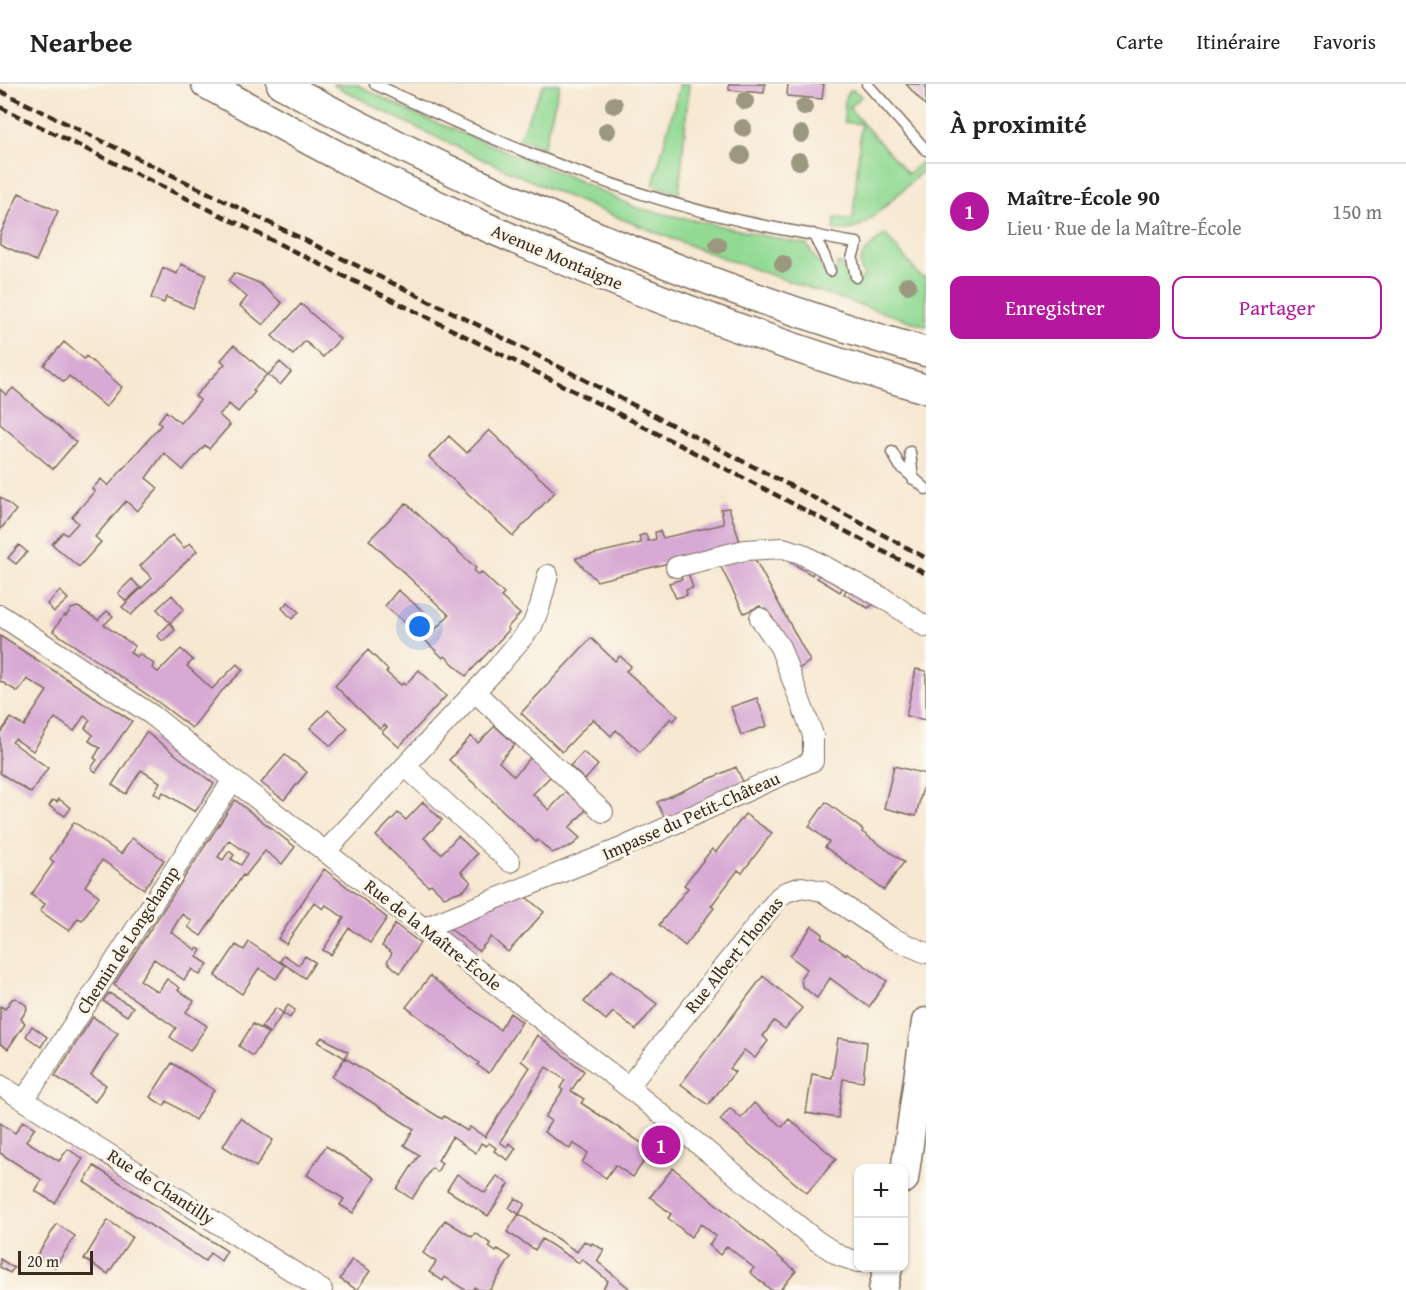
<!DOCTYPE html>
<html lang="fr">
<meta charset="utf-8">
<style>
:root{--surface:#fff;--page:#f2f2f2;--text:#222;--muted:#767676;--line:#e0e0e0;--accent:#b5179e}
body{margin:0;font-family:"Gentium Book Plus",serif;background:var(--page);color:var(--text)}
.controls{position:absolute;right:18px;bottom:18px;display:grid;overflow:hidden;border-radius:12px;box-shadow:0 2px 4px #0004}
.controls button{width:54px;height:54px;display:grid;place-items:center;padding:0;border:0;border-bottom:2px solid var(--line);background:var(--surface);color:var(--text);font:30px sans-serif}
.scale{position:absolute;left:18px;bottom:15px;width:75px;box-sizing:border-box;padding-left:6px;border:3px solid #3b2a1e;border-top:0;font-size:16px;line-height:21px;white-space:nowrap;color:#3b2a1e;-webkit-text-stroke:4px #fbf7ec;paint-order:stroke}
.you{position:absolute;left:420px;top:543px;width:21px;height:21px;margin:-15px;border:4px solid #fff;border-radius:50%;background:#1a73e8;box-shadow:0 0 0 9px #1a73e833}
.badge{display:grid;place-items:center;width:39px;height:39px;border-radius:50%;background:var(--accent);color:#fff;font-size:20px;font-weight:700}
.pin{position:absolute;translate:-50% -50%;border:3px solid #fff;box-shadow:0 2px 6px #0006}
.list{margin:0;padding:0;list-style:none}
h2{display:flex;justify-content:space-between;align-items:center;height:78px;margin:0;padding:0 24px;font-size:26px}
h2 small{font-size:20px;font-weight:400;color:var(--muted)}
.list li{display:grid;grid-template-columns:39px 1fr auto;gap:18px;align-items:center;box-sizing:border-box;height:96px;padding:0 24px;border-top:2px solid var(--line)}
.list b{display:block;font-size:22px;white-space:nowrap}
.list p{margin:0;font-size:20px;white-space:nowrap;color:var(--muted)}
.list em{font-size:20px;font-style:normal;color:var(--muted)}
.actions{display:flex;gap:12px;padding:18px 24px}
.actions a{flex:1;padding:14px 0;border:2px solid var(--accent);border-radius:12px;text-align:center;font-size:21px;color:var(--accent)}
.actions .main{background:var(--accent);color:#fff}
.map{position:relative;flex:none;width:926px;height:1206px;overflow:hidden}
header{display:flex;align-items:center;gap:36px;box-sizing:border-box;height:84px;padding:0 30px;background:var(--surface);border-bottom:2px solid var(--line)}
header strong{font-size:28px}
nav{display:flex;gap:33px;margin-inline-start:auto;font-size:21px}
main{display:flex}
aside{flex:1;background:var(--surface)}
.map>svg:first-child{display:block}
.green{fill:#92da94;stroke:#668259;stroke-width:1.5}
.building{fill:#d7a9d4;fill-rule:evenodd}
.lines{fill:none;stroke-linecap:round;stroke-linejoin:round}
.lane-casing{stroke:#7d6c5d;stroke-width:13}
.street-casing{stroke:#7d6c5d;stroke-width:22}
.secondary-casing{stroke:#7d6c5d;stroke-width:31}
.lane{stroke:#fff;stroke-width:10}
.street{stroke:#fff;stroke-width:20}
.secondary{stroke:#fff;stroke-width:28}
.rail{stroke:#3b2a1e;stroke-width:4.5;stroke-dasharray:9 4.5;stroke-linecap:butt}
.tree{fill:#9c9880}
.labels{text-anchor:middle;stroke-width:6;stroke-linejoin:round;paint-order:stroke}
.street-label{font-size:18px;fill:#3b2a1e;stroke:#fbf7ec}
</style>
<header>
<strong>Nearbee</strong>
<nav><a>Carte</a><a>Itinéraire</a><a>Favoris</a></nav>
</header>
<main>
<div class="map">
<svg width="926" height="1206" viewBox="0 0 926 1206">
<rect width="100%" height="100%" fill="#fbf7ec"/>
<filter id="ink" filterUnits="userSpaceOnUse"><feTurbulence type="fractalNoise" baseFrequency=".0167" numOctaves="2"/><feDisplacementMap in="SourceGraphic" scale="12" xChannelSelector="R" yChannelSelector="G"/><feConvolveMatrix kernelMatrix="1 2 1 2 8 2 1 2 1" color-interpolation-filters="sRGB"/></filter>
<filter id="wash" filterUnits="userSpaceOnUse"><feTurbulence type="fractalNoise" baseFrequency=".008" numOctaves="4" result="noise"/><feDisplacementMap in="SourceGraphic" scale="24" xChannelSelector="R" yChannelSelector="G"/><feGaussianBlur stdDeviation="1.35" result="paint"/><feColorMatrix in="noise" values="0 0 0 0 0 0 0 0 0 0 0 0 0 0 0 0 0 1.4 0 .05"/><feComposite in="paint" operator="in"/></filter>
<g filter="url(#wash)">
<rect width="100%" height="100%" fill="#f7e8d2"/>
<path class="green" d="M332,0H356L417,31L570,93L637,124L807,161L823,186L828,190L836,188L837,179L841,180L847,191L861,195L864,194C864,190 862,188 861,185C856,171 876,158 885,150L919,191L926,194V242C721,179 521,102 332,0Z
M544,0H560L543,64L519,54Z
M680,0H689L679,110L653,101Z
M853,6L862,12L849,24L908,90L922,78L925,83C918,93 869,138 858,143C850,147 842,146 834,146L835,134L853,135L861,40L844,38L845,13L850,7Z"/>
<g id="blocks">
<path class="building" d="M729,0H765L764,9L729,6Z
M788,0H824L822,15L787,12Z
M906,0H926V22Z
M19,109L58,127L36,177L0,160V151Z
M181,180L206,191L193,224L166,213L164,219L151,214L163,184L177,190Z
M234,189L259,199L282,219L263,241L240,222L247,213L228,197Z
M301,220L340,255L323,273L305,257L293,271L272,252Z
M64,258L84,275L86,272L122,303L106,323L69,292L64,298L44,281Z
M234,261L267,290L253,307L255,308L238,328L229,320L219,331L230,341L209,365L205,361L183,386L164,369L146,394L158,404L137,427L126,417L95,453L101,458L79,483L52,460L63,448L67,451L78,439L72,433L95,407L92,405L101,395L108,402L161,341L158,338L166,327L180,339L200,316L195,312L225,280L221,276Z
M280,278L291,288L280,301L268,291Z
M13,304L76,358L53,385L0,340V305L6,311Z
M489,346L555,408L513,452L429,373L449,352L467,369Z
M0,413L16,426L0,446Z
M406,419L476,484L474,487L478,491L481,488L504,510L501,513L520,530L507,544L509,546L466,592L445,572L443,574L425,556L449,531L369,456Z
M729,424L741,461L597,497L576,476V474L641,459L639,452L646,450L648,457L656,455L655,448L660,447L663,454L724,440L721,425Z
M172,451L184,464L190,459L197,467L131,531L122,523L152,494L140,482Z
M19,461L27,468L16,480L8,474Z
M753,472L810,577L796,587L760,522L744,529L719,479Z
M793,472L815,484L812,491L790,478Z
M687,486L693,504L686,506L687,511L676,514L669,499L682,495L679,488Z
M821,488L844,501L840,508L817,494Z
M132,495L140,504L126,517L118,509Z
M848,503L875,519L868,524L844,510Z
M398,506L424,528L410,543L385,522Z
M60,507L68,515L54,528L47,520Z
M172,511L184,525L170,539L157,525Z
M288,518L299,528L292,535L282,524Z
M78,523L98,536L107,527L113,532L104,541L135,562L130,569L137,573L139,570L154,580L152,584L158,588L181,565L193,576L187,582L212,605L237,580L243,586L218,611L192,644L158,618L53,547L64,531L66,532L71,525Z
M170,539L175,546L163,557L157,552Z
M0,552L132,637L96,688L91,684L97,676L94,674L100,664L89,657L93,651L85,644L90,636L84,632L74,647L55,634L33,667L15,655L12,658L48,684L31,709L0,689V649L11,634L24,642L47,607L27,595L18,608L0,597Z
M591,554L615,577L620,572L631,582L626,587L678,632L673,637L671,634L640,668L616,646L611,652L593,635L562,668L521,629Z
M368,566L388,586L386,588L401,601L403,599L405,601L419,586L446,612L399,663L382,648L387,643L384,641L380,645L335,602Z
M916,585L926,587V636L906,632Z
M757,614L767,642L741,651L731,623Z
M328,626L348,644L331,662L310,644Z
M495,642L515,660L499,678L514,692L531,673L551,692L533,710L549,726L567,707L587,725L569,744L580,754L573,761L552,769L538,756L536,758L449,676L471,652L478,659Z
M146,648L214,700L195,728L163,708L160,713L154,709L160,698L141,686L126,710L112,701Z
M583,668L598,681L585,696L570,682Z
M285,671L307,688L284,716L261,699Z
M894,682L926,690L916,732L884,724Z
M736,683L744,700L665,735L657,718Z
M59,715L71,724L65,732L49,722L53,716L57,718Z
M235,716L295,763L282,780L265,767L245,792L243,791L201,852L188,843L192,837L182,830L171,848L196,866L197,864L201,866L197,873L208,880L200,891L192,885L184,896L154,875L140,896L158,908L167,895L180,904L178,906L194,917L186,928L207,942L190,967L170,953L176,944L114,901ZM229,756L248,770L241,781L231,775L234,771L229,767L223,776L218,773Z
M423,718L442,736L424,754L441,770L458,752L477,770L461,788L471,798L464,806L444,813L431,800L428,802L376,752L398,729L406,736Z
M826,718L863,746L862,748L904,778L884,806L825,763L829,758L809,742Z
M745,730L772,749L742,789L738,786L711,822L714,824L685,862L659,841L688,804L684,801L712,765L716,768Z
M74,738L121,770L132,754L164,776L144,805L102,776L85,802L99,812L82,836L78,834L69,847L40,827L45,820L31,811L54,778L50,775Z
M324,785L387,834L370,859L349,844L331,871L323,866L344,834L326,821L323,825L314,818L286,860L278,855Z
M521,809L544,828L508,868L491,853L479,867L444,840Z
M395,840L420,859L400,889L387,878L392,869L382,862Z
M812,842L823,850L821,853L846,871L847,869L887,897L869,923L830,894L817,914L802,902L801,893L807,885L790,872Z
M249,858L285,882L276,895L259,884L242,910L215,892L236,861L244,866Z
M284,871L299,881L305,872L315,878L305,894L280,877Z
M612,886L657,920L636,946L613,928L606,936L584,918Z
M430,892L500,946L510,929L522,938L489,989L477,981L479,979L406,923Z
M763,892L802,924L785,945L774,937L763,952L768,957L755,974L744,966L730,985L735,988L708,1021L681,1000Z
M109,909L133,923L127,932L103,917Z
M16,914L26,921L27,925L21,935L25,939L8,965L0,960V922L5,925L12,915Z
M288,921L295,926L290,934L283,929L270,949L261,943L276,924L283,929Z
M93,933L118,949L91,991L106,1001L95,1018L55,992Z
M253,940L268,949L253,972L239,962Z
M32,942L47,953L41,963L26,952Z
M537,951L584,987L571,1007L584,1015L581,1019L652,1066L662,1049L671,1056L659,1075L649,1070L633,1093L615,1081L606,1094L582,1078L588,1069L573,1059L570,1065L544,1048L551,1037L545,1033L563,1006L560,1004L565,996L546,983L500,1058L507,1063L509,1059L516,1064L508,1076L494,1067L496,1064L489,1059L486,1062L481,1059L476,1069L452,1053L438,1076L442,1079L437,1088L432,1084L412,1115L397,1105L419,1071L404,1061L414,1045L332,993L345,974L318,958L322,953L348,968L345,974L442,1035L444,1032L467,1047L470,1043L485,1053L530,983L521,977Z
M838,954L867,958L863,998L843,995L838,1034L806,1029L812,990L832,994Z
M172,979L214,1006L195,1036L167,1017L164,1022L150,1013Z
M754,1019L782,1043L789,1035L836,1075L807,1109L720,1036L730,1024L741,1034Z
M240,1034L273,1056L256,1083L223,1062Z
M23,1037L35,1044L26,1057L59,1077L68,1065L83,1075L55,1119L35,1107L42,1096L0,1069V1039L15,1049Z
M326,1062L375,1094L353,1129L340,1121L344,1115L307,1091Z
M94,1082L227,1167L221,1177L210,1169L205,1177L84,1098Z
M673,1084L796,1187L780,1206H771L750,1188L754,1184L727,1162L720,1171L709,1161L716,1152L701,1140L691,1153L668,1134L671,1130L650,1113Z
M457,1090L485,1109L497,1092L509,1100L488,1132L447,1106Z
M515,1114L525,1120L519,1130L577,1168L584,1157L591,1161L592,1159L604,1166L597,1177L631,1206H602L608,1197L582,1175L579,1179L542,1155L535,1166L507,1148L519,1130L509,1124Z
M108,1136L132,1153L108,1190L84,1175Z
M445,1136L472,1153L475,1149L491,1160L489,1163L496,1168L498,1165L511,1173L490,1206H479L474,1203L473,1206H465L445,1193L443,1197L429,1188L436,1178L423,1169Z
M57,1140L75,1152L55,1183L37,1171Z
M0,1175L14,1184L10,1189L0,1183Z
M352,1175L370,1187L357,1206L340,1195Z"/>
</g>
</g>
<g filter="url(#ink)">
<use href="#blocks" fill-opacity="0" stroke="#7d6c5d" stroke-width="1.5"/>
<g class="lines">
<defs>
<path id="lane" d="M375,0C508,66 656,125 803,149C821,152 839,157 857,159L852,174L856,193
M867,0L926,66
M813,150L824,171L830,187
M892,368L900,382L926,405
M910,368L913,395"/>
<path id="street" d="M676,483L745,466L783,464L800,469L885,515L926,543
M0,531L152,631L233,696L628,1003L817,1157L840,1172L858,1178
M475,608L603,728
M405,682L510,778
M325,768L495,586L532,542L540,522L548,491
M424,844L619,765L813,677V651L780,563L760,534
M0,1001L322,1206
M628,1003L779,813L786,808L802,803L822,807L892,854L926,869
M24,1016L233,696"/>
<path id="secondary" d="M206,0C288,45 370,91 455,129C608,198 765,258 926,305
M281,0C485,111 703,204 926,268
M904,1095L926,938
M883,1206L888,1184"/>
</defs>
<use href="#lane" class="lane-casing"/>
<use href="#street" class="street-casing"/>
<use href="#secondary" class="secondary-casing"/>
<use href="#lane" class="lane"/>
<use href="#street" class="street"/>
<use href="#secondary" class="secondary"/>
<path class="rail" d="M0,7L472,238L824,419L926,474
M0,23C311,175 621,327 926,490"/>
</g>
<g class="tree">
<circle cx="745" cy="17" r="9"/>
<circle cx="614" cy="21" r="9"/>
<circle cx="804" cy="23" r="9"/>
<circle cx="743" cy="44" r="9"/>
<circle cx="607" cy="47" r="9"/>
<circle cx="801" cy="50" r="9"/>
<circle cx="741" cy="71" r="9"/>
<circle cx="799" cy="77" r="9"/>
<circle cx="718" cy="161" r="9"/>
<circle cx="783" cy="180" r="9"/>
<circle cx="908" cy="201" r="9"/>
</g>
</g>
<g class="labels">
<g class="street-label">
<text transform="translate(557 173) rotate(23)" y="6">Avenue Montaigne</text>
<text transform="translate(691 732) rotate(-24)" y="6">Impasse du Petit-Château</text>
<text transform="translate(433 851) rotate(38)" y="6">Rue de la Maître-École</text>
<text transform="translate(128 856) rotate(-57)" y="6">Chemin de Longchamp</text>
<text transform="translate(734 871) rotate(-51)" y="6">Rue Albert Thomas</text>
<text transform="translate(161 1103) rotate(33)" y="6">Rue de Chantilly</text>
</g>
</g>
</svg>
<div class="controls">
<button>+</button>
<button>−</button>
</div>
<div class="scale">20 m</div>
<div class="you"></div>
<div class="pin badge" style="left:661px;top:1061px">1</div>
</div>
<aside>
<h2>À proximité<small></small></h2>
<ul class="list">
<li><span class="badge">1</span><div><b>Maître-École 90</b><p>Lieu · Rue de la Maître-École</p></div><em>150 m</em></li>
</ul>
<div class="actions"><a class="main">Enregistrer</a><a>Partager</a></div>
</aside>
</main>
